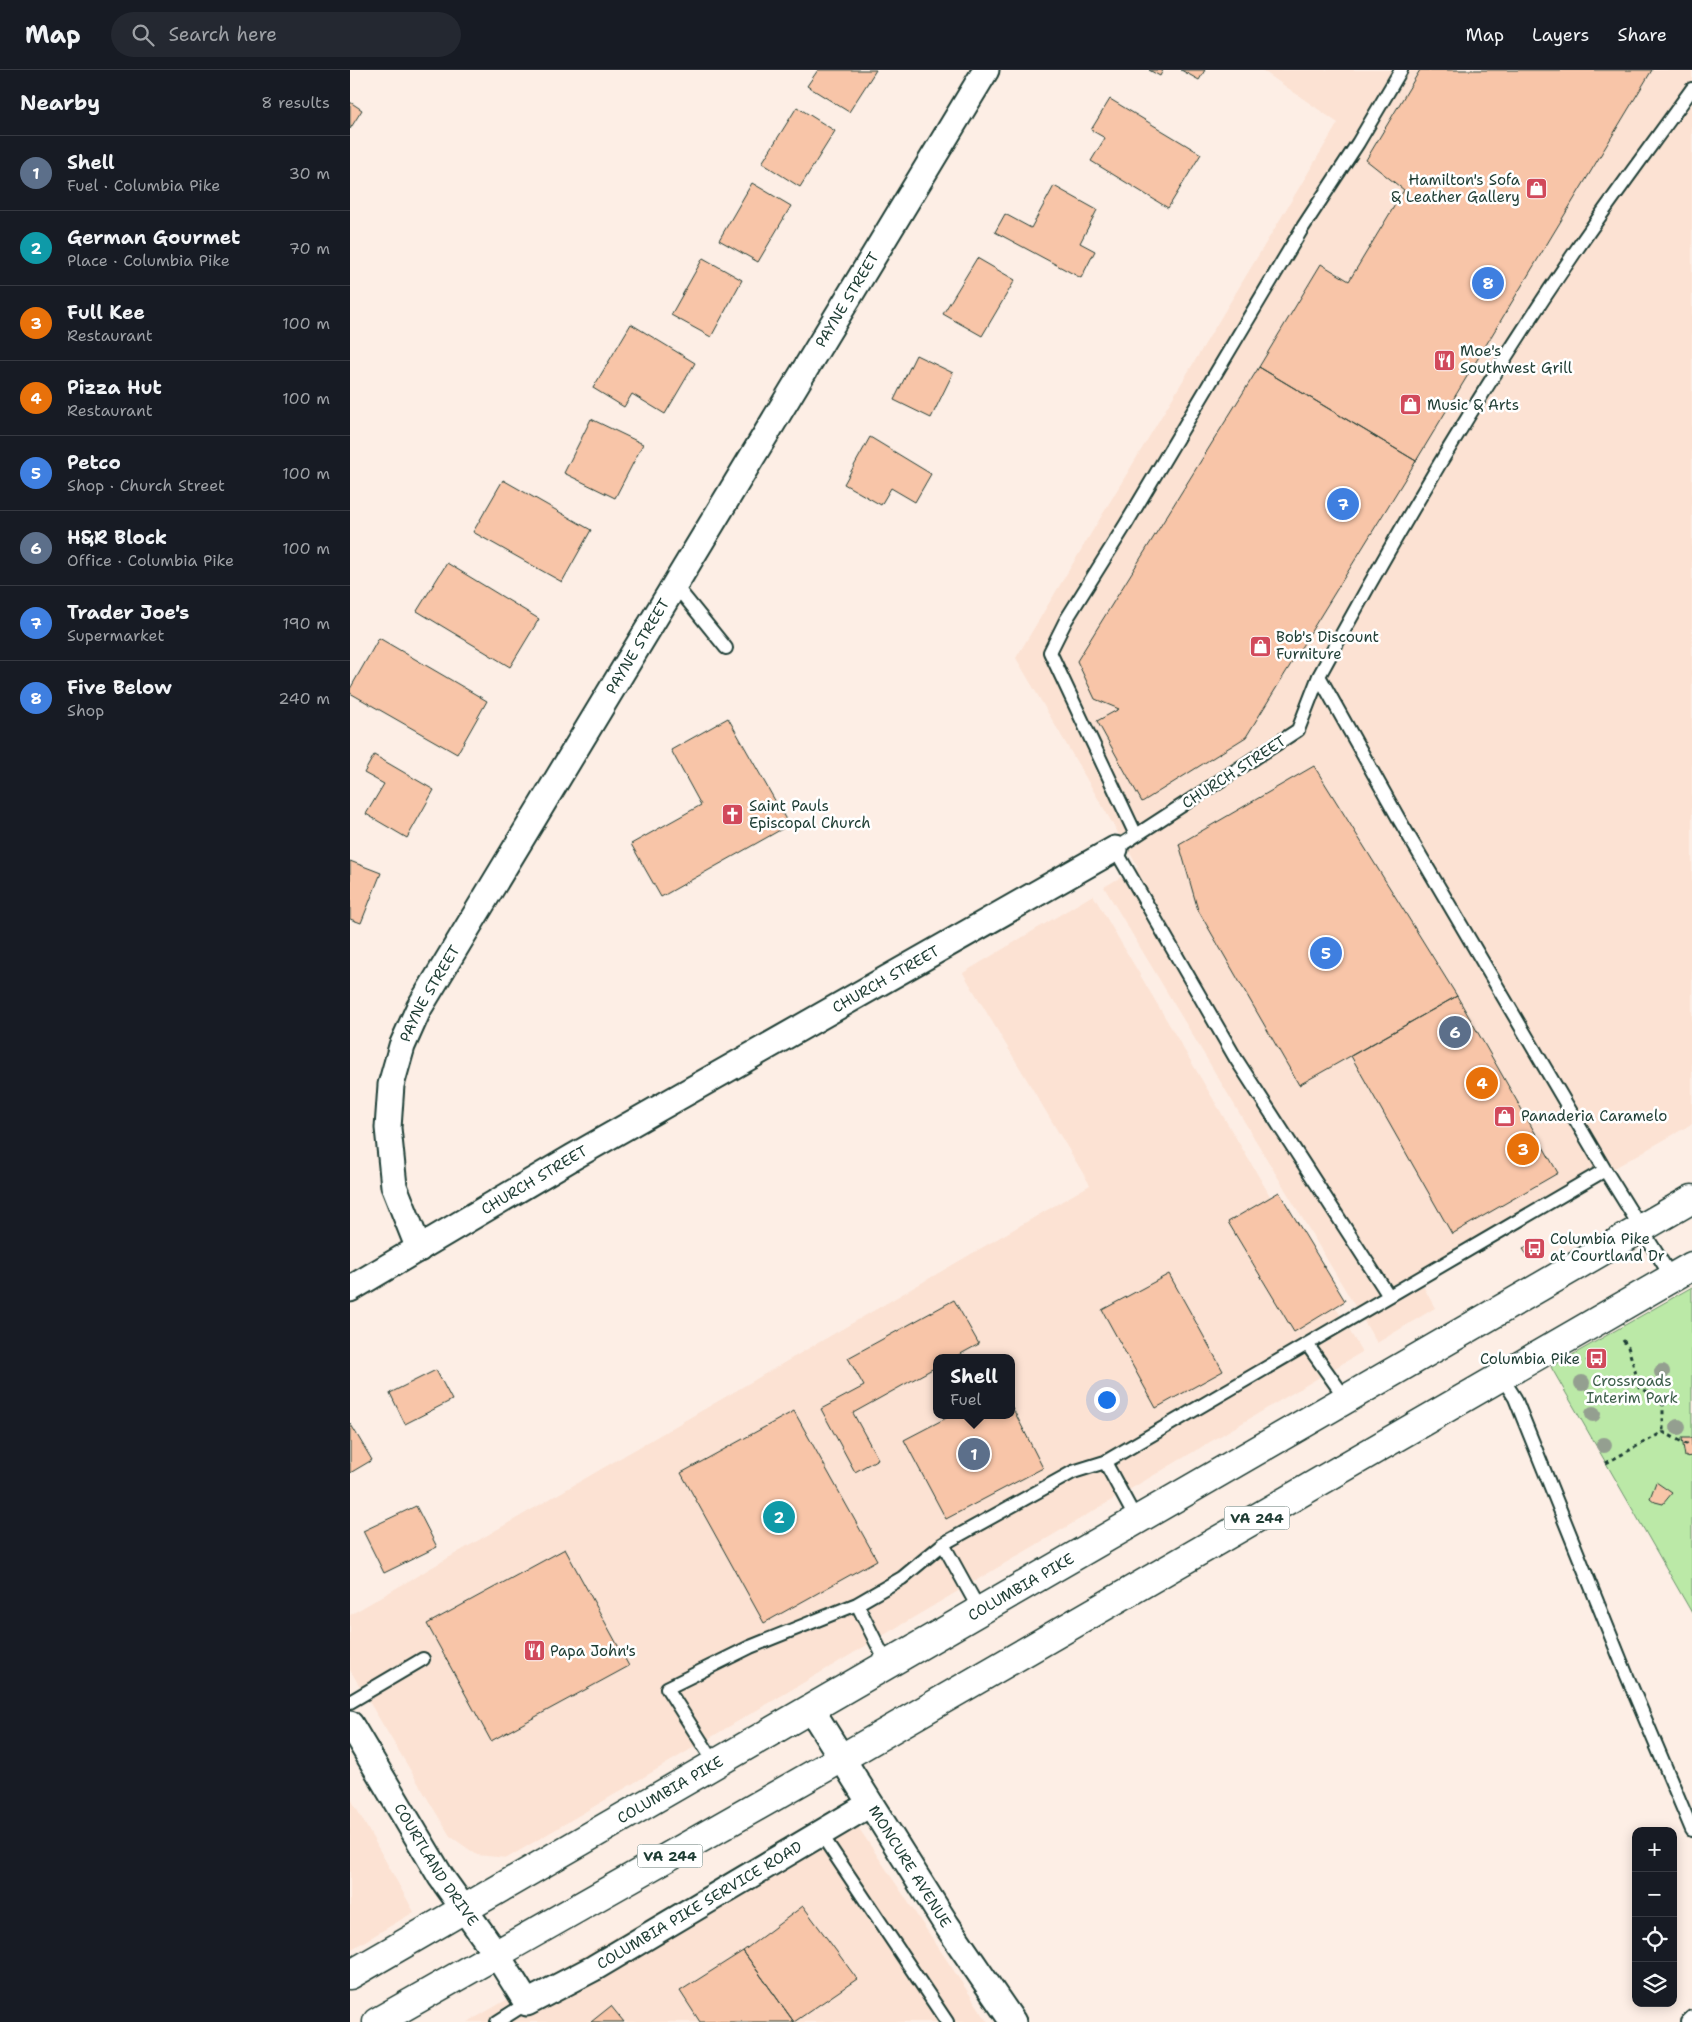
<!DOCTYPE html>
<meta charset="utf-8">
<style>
:root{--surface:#171b24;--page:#242831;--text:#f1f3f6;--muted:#9ea1a6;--line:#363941;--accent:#ea580c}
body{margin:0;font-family:"Shantell Sans",sans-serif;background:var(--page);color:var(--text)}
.controls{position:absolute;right:15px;bottom:15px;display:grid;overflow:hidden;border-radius:10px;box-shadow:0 2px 12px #0003}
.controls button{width:45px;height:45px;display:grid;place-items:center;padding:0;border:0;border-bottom:1px solid var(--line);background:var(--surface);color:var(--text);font:25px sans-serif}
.you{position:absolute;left:756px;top:1329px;width:18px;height:18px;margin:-12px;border:4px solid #fff;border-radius:50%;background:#1a73e8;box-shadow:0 0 0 8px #1a73e833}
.badge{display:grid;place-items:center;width:32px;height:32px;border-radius:50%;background:var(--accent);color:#fff;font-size:16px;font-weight:700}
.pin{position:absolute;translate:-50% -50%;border:2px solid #fff;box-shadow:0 1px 5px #0006}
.popup{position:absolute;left:583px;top:1284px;width:82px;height:65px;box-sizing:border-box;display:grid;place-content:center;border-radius:10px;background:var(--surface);filter:drop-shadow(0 1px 4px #0005);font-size:16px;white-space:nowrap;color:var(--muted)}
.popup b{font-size:19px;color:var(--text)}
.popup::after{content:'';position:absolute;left:50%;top:100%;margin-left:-10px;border:10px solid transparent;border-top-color:var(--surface)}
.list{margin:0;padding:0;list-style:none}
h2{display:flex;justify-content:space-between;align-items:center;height:65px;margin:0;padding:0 20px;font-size:21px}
h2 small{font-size:16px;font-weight:400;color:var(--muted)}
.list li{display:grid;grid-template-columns:32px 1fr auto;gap:15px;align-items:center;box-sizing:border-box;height:75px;padding:0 20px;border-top:1px solid var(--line)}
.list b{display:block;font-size:19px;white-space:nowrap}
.list p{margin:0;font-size:16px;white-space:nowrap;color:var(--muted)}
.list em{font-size:16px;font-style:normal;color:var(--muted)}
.icon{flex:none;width:28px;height:28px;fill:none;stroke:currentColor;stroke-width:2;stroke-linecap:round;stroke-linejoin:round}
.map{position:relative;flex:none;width:1342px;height:1952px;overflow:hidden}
header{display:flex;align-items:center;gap:30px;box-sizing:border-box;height:70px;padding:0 25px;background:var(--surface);border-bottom:1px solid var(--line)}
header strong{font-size:24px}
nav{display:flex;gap:28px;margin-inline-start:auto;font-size:18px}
.search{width:350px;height:45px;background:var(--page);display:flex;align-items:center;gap:12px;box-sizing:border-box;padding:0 18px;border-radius:28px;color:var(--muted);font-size:19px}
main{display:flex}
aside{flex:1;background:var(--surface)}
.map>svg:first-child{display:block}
.built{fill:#fce2d3;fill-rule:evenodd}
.green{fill:#bbe9a7;stroke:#6d936e}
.building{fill:#f8c5a8;stroke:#1f3d34}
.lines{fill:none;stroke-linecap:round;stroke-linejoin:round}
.service-casing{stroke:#1f3d34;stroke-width:16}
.minor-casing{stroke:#1f3d34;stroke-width:29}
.primary-casing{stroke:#1f3d34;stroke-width:31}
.path{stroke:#1f3d34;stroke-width:3;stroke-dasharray:4 4;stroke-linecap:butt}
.service{stroke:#fff;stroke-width:12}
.minor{stroke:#fff;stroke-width:25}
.primary{stroke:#fff;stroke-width:28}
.tree{fill:#949f90}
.labels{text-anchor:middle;stroke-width:5;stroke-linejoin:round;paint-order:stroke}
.shield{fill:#fff;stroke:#627771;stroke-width:1}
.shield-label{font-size:14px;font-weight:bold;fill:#1f3d34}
.poi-label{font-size:15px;fill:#1f3d34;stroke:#fff;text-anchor:start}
.street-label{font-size:15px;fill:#1f3d34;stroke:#fff}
.park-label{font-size:15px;fill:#3e5f4b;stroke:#fff}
</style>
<header>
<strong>Map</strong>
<div class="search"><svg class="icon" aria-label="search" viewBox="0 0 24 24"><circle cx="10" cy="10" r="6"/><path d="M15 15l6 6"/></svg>Search here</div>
<nav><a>Map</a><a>Layers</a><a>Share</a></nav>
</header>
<main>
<aside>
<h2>Nearby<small>8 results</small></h2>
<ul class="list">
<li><span class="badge" style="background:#5c6f8a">1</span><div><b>Shell</b><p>Fuel · Columbia Pike</p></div><em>30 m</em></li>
<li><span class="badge" style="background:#0f9aa8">2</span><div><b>German Gourmet</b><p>Place · Columbia Pike</p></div><em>70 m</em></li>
<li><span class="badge" style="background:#e8710a">3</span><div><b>Full Kee</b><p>Restaurant</p></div><em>100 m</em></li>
<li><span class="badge" style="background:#e8710a">4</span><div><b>Pizza Hut</b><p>Restaurant</p></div><em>100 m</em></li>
<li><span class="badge" style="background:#3f7fe0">5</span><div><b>Petco</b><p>Shop · Church Street</p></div><em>100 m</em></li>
<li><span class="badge" style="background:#5c6f8a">6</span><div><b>H&amp;R Block</b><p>Office · Columbia Pike</p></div><em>100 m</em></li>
<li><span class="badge" style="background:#3f7fe0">7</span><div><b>Trader Joe's</b><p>Supermarket</p></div><em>190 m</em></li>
<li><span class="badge" style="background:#3f7fe0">8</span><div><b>Five Below</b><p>Shop</p></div><em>240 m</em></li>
</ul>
</aside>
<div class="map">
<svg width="1342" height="1952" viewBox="0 0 1342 1952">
<rect width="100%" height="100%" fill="#fdeee5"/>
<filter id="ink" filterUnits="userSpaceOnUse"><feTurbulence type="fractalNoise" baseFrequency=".02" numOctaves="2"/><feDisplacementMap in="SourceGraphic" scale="10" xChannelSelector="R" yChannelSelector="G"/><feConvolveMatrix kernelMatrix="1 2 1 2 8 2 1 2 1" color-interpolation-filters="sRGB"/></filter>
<g filter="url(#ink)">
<path class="built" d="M912,0H1342V1054L1231,1117L1072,1214L1085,1238L1027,1273L754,817L788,797L666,588L988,53Z
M743,825L1012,1282L157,1788L127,1785L100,1766L0,1600V1545L740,1115L613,903ZM586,1288H662V1345H586Z
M0,1727L64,1842L0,1880Z
M494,1736L638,1952H118Z"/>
<path class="green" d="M1342,1217V1543L1201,1297Z"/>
<path class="building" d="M468,0H526L499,42L457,16Z
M799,0H813L810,6Z
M831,0H855L849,10Z
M1070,0H1302L1066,391L909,297L971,194L999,211L1054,120L1016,90Z
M760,29L851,84L818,138L741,91L755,68L741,60Z
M0,32L12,40L0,59Z
M447,37L485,61L450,117L412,93Z
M402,113L441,136L408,192L369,170Z
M704,116L747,140L730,173L745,181L731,208L645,162L655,144L681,158Z
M353,188L392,210L361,267L321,245Z
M627,188L665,210L632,266L593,244Z
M281,254L345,293L315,344L282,324L274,337L243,318Z
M566,285L603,303L581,348L544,330Z
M909,297L1066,391L896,667L792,732L747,651L769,639L745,629L727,591Z
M241,349L293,374L265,428L214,403Z
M520,367L581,404L565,432L541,418L531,435L494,414Z
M153,410L241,460L212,512L123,462Z
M97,493L189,549L160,597L67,541Z
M29,568L137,631L107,684L0,623V619Z
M378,648L439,755L311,827L281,774L351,735L321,680Z
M24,685L84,720L57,768L16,744L34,714L14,703Z
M964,696L1107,926L949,1015L848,840L829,774Z
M0,791L31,803L11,853L0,849Z
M1107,926L1208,1103L1102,1164L1001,986Z
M929,1122L995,1231L944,1262L878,1152Z
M1189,1170L1193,1176L1178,1186L1173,1179Z
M819,1204L873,1301L806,1338L752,1240Z
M604,1230L629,1274L603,1288H586V1297L503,1343L528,1389L505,1402L471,1339L514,1316L498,1288Z
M1251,1281L1255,1288L1240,1297L1236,1290Z
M86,1300L102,1330L55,1354L40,1323Z
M662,1337L693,1398L596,1449L554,1370L602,1345H662Z
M444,1341L527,1490L414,1553L331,1403Z
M0,1353L22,1390L0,1403Z
M1332,1368H1342V1386L1335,1387Z
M1306,1412L1322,1423L1313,1434L1305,1432L1300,1428Z
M66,1436L87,1477L34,1503L13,1461Z
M215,1479L279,1596L141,1671L77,1554Z
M453,1836L507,1909L444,1952L393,1881Z
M393,1881L444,1952H350L330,1921Z
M261,1936L274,1952H241Z"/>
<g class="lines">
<defs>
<path id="service" d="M325,515L376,578
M969,606L948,660L765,779L886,989L1039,1226
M786,765L700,582L716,550L776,454L953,157L1008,73L1051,0
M1322,1208L1255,1100L1050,751L969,606C1048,460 1133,316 1227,179C1264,125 1304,72 1342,19
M957,1274L996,1329
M1151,1306L1165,1328L1277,1606L1342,1760
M755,1392L787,1451
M593,1474L630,1541
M507,1534L537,1594
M0,1632L73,1589
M366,1695L317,1618L400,1577L507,1534L552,1508L593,1474L723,1402L755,1392L1255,1100
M471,1764L597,1952
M147,1952L177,1933
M1337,1952L1342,1947"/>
<g id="minor">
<path id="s1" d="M69,1179L44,1116L38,1058L41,1015L52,976L69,938L636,0"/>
<path id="s2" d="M0,1219L223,1087L765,779"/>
<path id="s3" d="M461,1639L596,1854L663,1952"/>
<path id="s4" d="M0,1654L91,1807L147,1885L177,1933L244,1898L520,1734"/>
</g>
<g id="primary">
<path id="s5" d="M0,1905L1342,1129"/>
<path d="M27,1952L492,1688L1342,1196"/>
</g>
</defs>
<use href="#service" class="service-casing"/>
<use href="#minor" class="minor-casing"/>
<use href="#primary" class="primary-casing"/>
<path class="path" d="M1273,1270L1278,1277L1290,1318L1313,1329V1362
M1313,1362L1336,1374L1342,1371
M1256,1393L1313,1362"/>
<use href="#service" class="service"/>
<use href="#minor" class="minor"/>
<use href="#primary" class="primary"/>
</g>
<g class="tree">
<circle cx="1312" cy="1302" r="8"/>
<circle cx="1232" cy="1313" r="8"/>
<circle cx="1243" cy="1344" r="8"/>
<circle cx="1328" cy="1357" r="8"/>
<circle cx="1254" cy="1375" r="8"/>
</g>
</g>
<defs>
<symbol id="shop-square" viewBox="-11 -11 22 22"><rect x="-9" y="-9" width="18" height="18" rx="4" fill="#d1495b" stroke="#fff"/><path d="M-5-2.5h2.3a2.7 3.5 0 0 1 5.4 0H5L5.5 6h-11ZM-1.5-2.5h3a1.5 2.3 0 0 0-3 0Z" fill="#fff"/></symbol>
<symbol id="restaurant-square" viewBox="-11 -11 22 22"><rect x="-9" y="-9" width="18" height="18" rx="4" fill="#d1495b" stroke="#fff"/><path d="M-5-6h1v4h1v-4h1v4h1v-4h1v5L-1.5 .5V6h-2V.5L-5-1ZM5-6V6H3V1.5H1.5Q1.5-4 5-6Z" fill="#fff"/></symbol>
<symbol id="church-square" viewBox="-11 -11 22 22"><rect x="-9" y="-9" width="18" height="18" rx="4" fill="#d1495b" stroke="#fff"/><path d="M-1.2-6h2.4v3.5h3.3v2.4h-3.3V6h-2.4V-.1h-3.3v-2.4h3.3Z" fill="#fff"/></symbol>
<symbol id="bus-square" viewBox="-11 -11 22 22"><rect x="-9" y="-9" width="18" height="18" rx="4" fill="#d1495b" stroke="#fff"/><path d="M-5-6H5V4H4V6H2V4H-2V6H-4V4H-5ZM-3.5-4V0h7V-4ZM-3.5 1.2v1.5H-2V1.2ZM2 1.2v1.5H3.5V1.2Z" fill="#fff"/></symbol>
</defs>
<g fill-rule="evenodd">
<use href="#shop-square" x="1174" y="106" width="25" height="25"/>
<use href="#restaurant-square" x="1082" y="278" width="25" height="25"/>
<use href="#shop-square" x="1048" y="322" width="25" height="25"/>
<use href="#shop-square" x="898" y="564" width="25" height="25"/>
<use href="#church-square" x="370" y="732" width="25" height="25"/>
<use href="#shop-square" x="1142" y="1034" width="25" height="25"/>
<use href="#bus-square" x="1172" y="1166" width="25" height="25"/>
<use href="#bus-square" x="1234" y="1276" width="25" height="25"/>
<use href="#restaurant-square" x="172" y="1568" width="25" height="25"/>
</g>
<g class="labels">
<g class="shield">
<rect x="874.5" y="1436.5" width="65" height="23" rx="4"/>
<rect x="287.5" y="1774.5" width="65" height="23" rx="4"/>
</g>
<g class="shield-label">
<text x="907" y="1453">VA 244</text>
<text x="320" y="1791">VA 244</text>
</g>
<g class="poi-label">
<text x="1170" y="115" text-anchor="end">Hamilton's Sofa<tspan x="1170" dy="17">&amp; Leather Gallery</tspan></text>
<text x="1110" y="286">Moe's<tspan x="1110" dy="17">Southwest Grill</tspan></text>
<text x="1077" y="340">Music &amp; Arts</text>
<text x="926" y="572">Bob's Discount<tspan x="926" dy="17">Furniture</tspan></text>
<text x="399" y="741">Saint Pauls<tspan x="399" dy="17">Episcopal Church</tspan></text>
<text x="1171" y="1051">Panaderia Caramelo</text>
<text x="1200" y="1174">Columbia Pike<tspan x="1200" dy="17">at Courtland Dr</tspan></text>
<text x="1230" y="1294" text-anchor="end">Columbia Pike</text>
<text x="200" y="1586">Papa John's</text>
</g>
<g class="street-label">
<text dy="5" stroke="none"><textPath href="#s1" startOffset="1079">PAYNE STREET</textPath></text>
<text dy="5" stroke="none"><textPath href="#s1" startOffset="674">PAYNE STREET</textPath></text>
<text transform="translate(884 702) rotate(-33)" y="5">CHURCH STREET</text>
<text dy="5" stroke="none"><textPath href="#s2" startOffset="619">CHURCH STREET</textPath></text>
<text dy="5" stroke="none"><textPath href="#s1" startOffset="269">PAYNE STREET</textPath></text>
<text dy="5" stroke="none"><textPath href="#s2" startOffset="214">CHURCH STREET</textPath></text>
<text dy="5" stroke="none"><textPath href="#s5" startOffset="775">COLUMBIA PIKE</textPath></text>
<text dy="5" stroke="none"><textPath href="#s5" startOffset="370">COLUMBIA PIKE</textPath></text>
<text dy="5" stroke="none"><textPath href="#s4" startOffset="165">COURTLAND DRIVE</textPath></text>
<text dy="5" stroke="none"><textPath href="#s3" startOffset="186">MONCURE AVENUE</textPath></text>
<text dy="5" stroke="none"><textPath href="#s4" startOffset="529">COLUMBIA PIKE SERVICE ROAD</textPath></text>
</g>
<g class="park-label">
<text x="1282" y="1316">Crossroads<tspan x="1282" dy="17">Interim Park</tspan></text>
</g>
</g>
</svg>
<div class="controls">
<button>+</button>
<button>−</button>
<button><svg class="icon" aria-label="locate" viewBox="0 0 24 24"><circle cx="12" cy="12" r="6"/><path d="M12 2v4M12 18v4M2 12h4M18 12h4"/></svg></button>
<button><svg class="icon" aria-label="layers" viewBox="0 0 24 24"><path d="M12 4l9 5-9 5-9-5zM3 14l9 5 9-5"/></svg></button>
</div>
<div class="you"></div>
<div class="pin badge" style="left:624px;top:1384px;background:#5c6f8a">1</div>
<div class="popup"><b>Shell</b>Fuel</div>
<div class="pin badge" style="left:429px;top:1447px;background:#0f9aa8">2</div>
<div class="pin badge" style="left:1173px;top:1079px;background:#e8710a">3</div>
<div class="pin badge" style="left:1132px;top:1013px;background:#e8710a">4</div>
<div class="pin badge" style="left:976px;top:883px;background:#3f7fe0">5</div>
<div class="pin badge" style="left:1105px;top:962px;background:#5c6f8a">6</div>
<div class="pin badge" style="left:993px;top:434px;background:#3f7fe0">7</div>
<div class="pin badge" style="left:1138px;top:213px;background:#3f7fe0">8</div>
</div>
</main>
